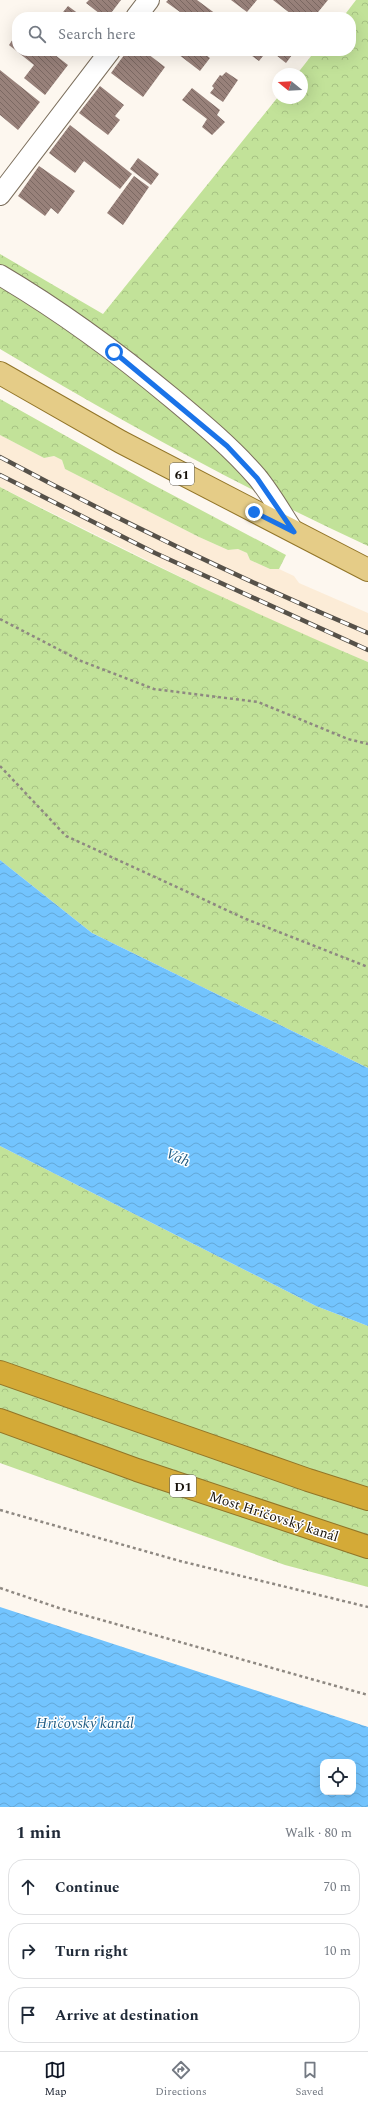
<!DOCTYPE html>
<meta charset="utf-8">
<style>
:root{--surface:#fff;--page:#f2f2f3;--text:#1f2937;--muted:#747a83;--line:#e0e1e3;--accent:#111827}
body{margin:0;font-family:Spectral,serif;background:var(--page);color:var(--text)}
.controls{position:absolute;right:12px;bottom:12px;display:grid;overflow:hidden;border-radius:8px;box-shadow:0 4px 16px #0002}
.controls button{width:36px;height:36px;display:grid;place-items:center;padding:0;border:0;border-bottom:1px solid var(--line);background:var(--surface);color:var(--text);font:20px sans-serif}
.compass{position:absolute;left:272px;top:68px;width:36px;height:36px;border-radius:50%;background:var(--surface);box-shadow:0 4px 16px #0002;rotate:288deg}
.stop{position:absolute;width:12px;height:12px;margin:-9px;border:3px solid #1a73e8;border-radius:50%;background:#fff}
.stop.end{background:#1a73e8;border-color:#fff;box-shadow:0 1px 4px #0008}
.list{margin:0;padding:0;list-style:none}
h2{display:flex;justify-content:space-between;align-items:center;height:52px;margin:0;padding:0 16px;font-size:17px}
h2 small{font-size:13px;font-weight:400;color:var(--muted)}
.list li{display:grid;grid-template-columns:26px 1fr auto;gap:12px;align-items:center;box-sizing:border-box;height:56px;margin:0 8px 8px;padding:0 8px;border:1px solid var(--line);border-radius:16px}
.list b{display:block;font-size:15px;white-space:nowrap}
.list em{font-size:13px;font-style:normal;color:var(--muted)}
.icon{flex:none;width:22px;height:22px;fill:none;stroke:currentColor;stroke-width:2;stroke-linecap:round;stroke-linejoin:round}
.map{position:relative;flex:none;width:368px;height:1807px;overflow:hidden}
.search{position:absolute;background:var(--surface);box-shadow:0 4px 16px #0002;left:12px;right:12px;top:12px;height:44px;display:flex;align-items:center;gap:10px;box-sizing:border-box;padding:0 14px;border-radius:16px;color:var(--muted);font-size:15px}
.sheet{height:244px;background:var(--surface)}
nav{display:flex;justify-content:space-around;align-items:center;box-sizing:border-box;height:56px;border-top:1px solid var(--line);background:var(--surface);font-size:11px;color:var(--muted)}
nav a{display:grid;justify-items:center;gap:2px}
nav .on{color:var(--accent)}
.map>svg:first-child{display:block}
.built{fill:#fcecd7}
.forest{fill:url(#forest-crowns)}
.water{fill:url(#water-waves);fill-rule:evenodd}
.building{fill:url(#building-back-hatch)}
.lines{fill:none;stroke-linecap:round;stroke-linejoin:round}
.street-casing{stroke:#7c6f5d;stroke-width:22}
.primary-casing{stroke:#927528;stroke-width:24}
.highway-casing{stroke:#927528;stroke-width:24}
.path{stroke:#8e8881;stroke-width:2.5;stroke-dasharray:3 3;stroke-linecap:butt}
.street{stroke:#fff;stroke-width:20}
.primary{stroke:#e5cc87;stroke-width:22}
.highway{stroke:#d4aa37;stroke-width:22}
.rail-casing{stroke:#565149;stroke-width:4.5}
.rail{stroke:#fff;stroke-width:3;stroke-dasharray:9;stroke-linecap:butt}
.route{stroke:#1a73e8;stroke-width:5}
.labels{text-anchor:middle;stroke-width:3;stroke-linejoin:round;paint-order:stroke}
.shield{fill:#fff;stroke:#5d5a55;stroke-width:1}
.shield-label{font-size:13px;font-weight:bold;fill:#18130c}
.street-label{font-size:14px;fill:#18130c;stroke:#fff}
.water-label{font-size:15px;font-style:italic;fill:#235d84;stroke:#fff}
</style>
<div class="map">
<svg width="368" height="1807" viewBox="0 0 368 1807">
<defs>
<pattern id="forest-crowns" width="20" height="18" patternUnits="userSpaceOnUse"><rect width="20" height="18" fill="#c2e299"/><path d="M2 6a3 3 0 1 1 6 0M12 15a3 3 0 1 1 6 0" fill="none" stroke="#a6c183"/></pattern>
<pattern id="water-waves" width="16" height="10" patternUnits="userSpaceOnUse"><rect width="16" height="10" fill="#73c4fe"/><path d="M0 5q4-4 8 0t8 0" fill="none" stroke="#63a8d8"/></pattern>
<pattern id="building-back-hatch" width="6" height="6" patternUnits="userSpaceOnUse"><rect width="6" height="6" fill="#98817a"/><path d="M-1 5l2 2M0 0l6 6M5-1l2 2" fill="none" stroke="#7b6862"/></pattern>
</defs>
<rect width="100%" height="100%" fill="#fdf7ef"/>
<path class="built" d="M0,435L44,458L54,456L62,460L65,469L199,537L228,550L238,549L247,553L250,560L270,569H279L294,576L299,583L368,613V662L292,630L221,597L0,487Z"/>
<path class="forest" d="M356,0H368V546C242,488 119,420 0,349V254L103,314L278,97L302,98V74H297L315,51H351V17H343Z
M0,399L148,482L286,555L279,569H270L250,560L247,553L238,549L228,550L199,537L65,469L62,460L54,456L44,458L0,435Z
M0,487C121,550 243,609 368,662V1068L92,933L0,860Z
M0,1146L316,1306L368,1326V1587L285,1565L0,1463Z"/>
<path class="water" d="M0,860L92,933L368,1068V1326L316,1306L0,1146Z
M0,1607L368,1727V1807H0ZM323,1762H353V1792H323Z"/>
<path class="building" d="M89,0H121L108,17H104L86,3Z
M168,0H197L220,17H187L166,2Z
M231,0H257L247,12Z
M273,0H328L314,17H295Z
M68,6L83,17H59Z
M17,33V51H50L68,65L45,95L24,78L34,65L9,45Z
M127,51H144L165,67L143,97L111,73Z
M174,51H201L210,58L200,71Z
M245,51H267L259,61Z
M271,51H295L286,63Z
M0,70L40,102L18,130L0,115Z
M226,72L238,80L223,102L210,93L214,88L212,86L220,75L222,76Z
M100,86L124,105L115,116L120,120L108,135L79,113Z
M192,88L220,110L217,115L225,122L212,135L202,127L207,119L182,100Z
M70,125L132,174L120,189L84,161L75,173L49,153Z
M138,158L159,174L151,185L130,169Z
M39,166L75,191L58,214L51,208L45,216L18,196Z
M134,176L149,187L123,225L107,213Z"/>
<g class="lines">
<defs>
<path id="street" d="M136,17L149,0
M0,195L110,51
M0,275C61,311 118,353 172,398C202,423 232,448 257,477C271,494 282,514 294,532"/>
<path id="primary" d="M0,373L121,442L368,570"/>
<path id="highway" d="M0,1372L308,1480L368,1499
M0,1420L137,1470L368,1547"/>
</defs>
<use href="#street" class="street-casing"/>
<use href="#primary" class="primary-casing"/>
<use href="#highway" class="highway-casing"/>
<path class="path" d="M0,619L81,661L154,689L258,702L348,739L368,744
M0,766L66,836L246,919L368,967
M0,1510L180,1561L368,1607
M0,1588L59,1608L368,1695"/>
<use href="#street" class="street"/>
<use href="#primary" class="primary"/>
<use href="#highway" class="highway"/>
<defs>
<path id="rail" d="M0,457C120,521 243,580 368,633
M0,475L155,553L368,650"/>
</defs>
<use href="#rail" class="rail-casing"/>
<use href="#rail" class="rail"/>
</g>
<g class="lines">
<path class="route" d="M114,352L227,446L257,478L294,532L254,512"/>
</g>
<g class="labels">
<g class="shield">
<rect x="170" y="463" width="24" height="22" rx="3"/>
<rect x="170" y="1475" width="26" height="22" rx="3"/>
</g>
<g class="shield-label">
<text x="182" y="479">61</text>
<text x="183" y="1491">D1</text>
</g>
<g class="street-label">
<text transform="translate(274 1516) rotate(18)" y="5">Most Hričovský kanál</text>
</g>
<g class="water-label">
<text transform="translate(178 1157) rotate(23)" y="5">Váh</text>
<text x="85" y="1728">Hričovský kanál</text>
</g>
</g>
</svg>
<div class="controls">
<button><svg class="icon" aria-label="locate" viewBox="0 0 24 24"><circle cx="12" cy="12" r="6"/><path d="M12 2v4M12 18v4M2 12h4M18 12h4"/></svg></button>
</div>
<svg class="compass" viewBox="-18 -18 36 36"><path d="M0-13l5 13h-10z" fill="#e53935"/><path d="M0 13l5-13h-10z" fill="#747a83"/></svg>
<div class="stop" style="left:114px;top:352px"></div>
<div class="stop end" style="left:254px;top:512px"></div>
<div class="search"><svg class="icon" aria-label="search" viewBox="0 0 24 24"><circle cx="10" cy="10" r="6"/><path d="M15 15l6 6"/></svg>Search here</div>
</div>
<section class="sheet">
<h2>1 min<small>Walk · 80 m</small></h2>
<ul class="list">
<li><svg class="icon" aria-label="ahead" viewBox="0 0 24 24"><path d="M12 20V5M6 11l6-6 6 6"/></svg><div><b>Continue</b></div><em>70 m</em></li>
<li><svg class="icon" aria-label="right" viewBox="0 0 24 24"><path d="M7 20v-9h11M14 6l5 5-5 5"/></svg><div><b>Turn right</b></div><em>10 m</em></li>
<li><svg class="icon" aria-label="arrive" viewBox="0 0 24 24"><path d="M6 21V4h12l-3 4 3 4H6"/></svg><div><b>Arrive at destination</b></div></li>
</ul>
</section>
<nav>
<a class="on"><svg class="icon" aria-label="map" viewBox="0 0 24 24"><path d="M3 6l6-2 6 2 6-2v14l-6 2-6-2-6 2zM9 4v14M15 6v14"/></svg>Map</a>
<a><svg class="icon" aria-label="directions" viewBox="0 0 24 24"><path d="M12 3l9 9-9 9-9-9zM9 14v-3h6M13 9l2 2-2 2"/></svg>Directions</a>
<a><svg class="icon" aria-label="saved" viewBox="0 0 24 24"><path d="M7 4h10v16l-5-4-5 4z"/></svg>Saved</a>
</nav>
